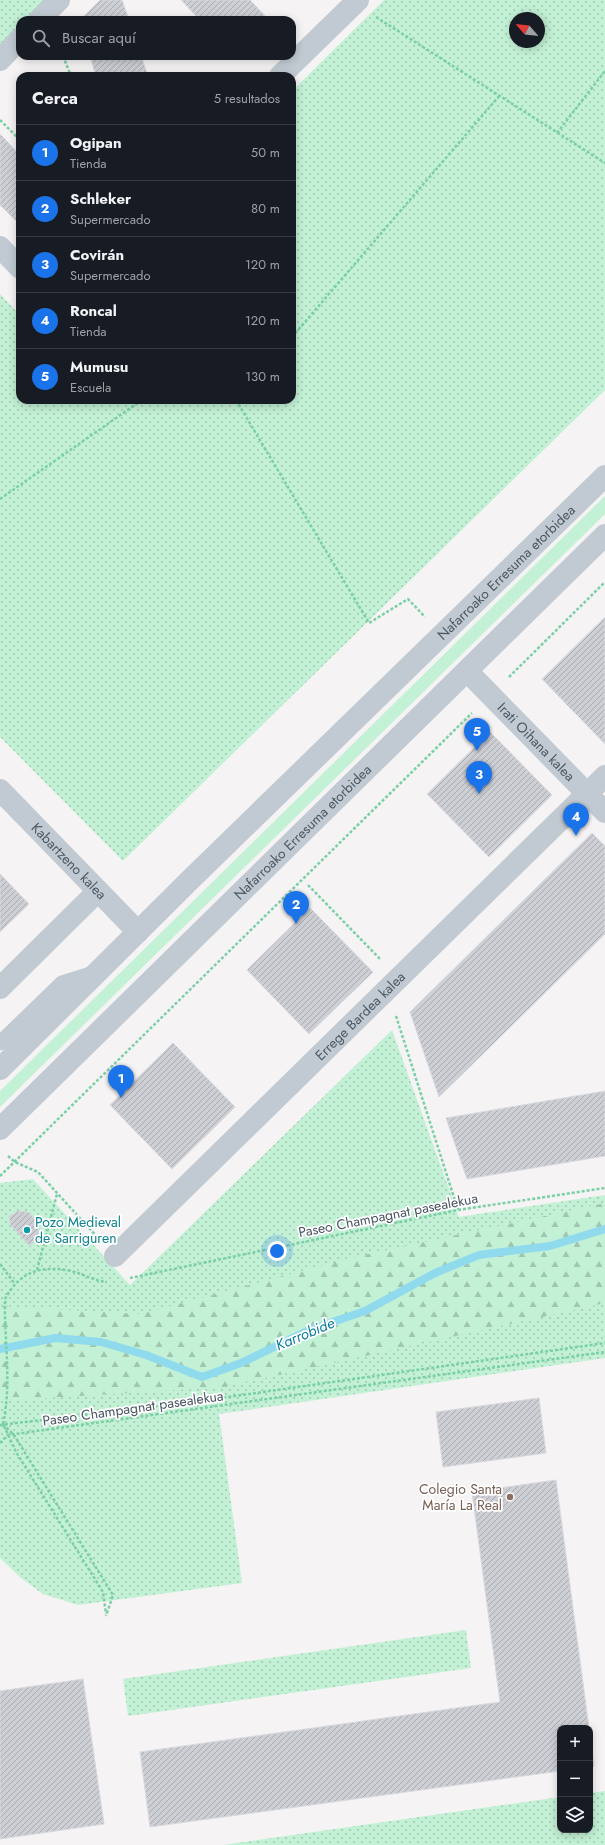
<!DOCTYPE html>
<html lang="es">
<meta charset="utf-8">
<style>
:root{--surface:#171b24;--page:#20242c;--text:#f1f3f6;--muted:#9ea1a6;--line:#363941;--accent:#1a73e8}
body{margin:0;font-family:Jost,sans-serif;background:var(--page);color:var(--text)}
.controls{position:absolute;right:12px;bottom:12px;display:grid;overflow:hidden;border-radius:8px;box-shadow:0 2px 10px #0003}
.controls button{width:36px;height:36px;display:grid;place-items:center;padding:0;border:0;border-bottom:1px solid var(--line);background:var(--surface);color:var(--text);font:20px sans-serif}
.compass{position:absolute;left:509px;top:12px;width:36px;height:36px;border-radius:50%;background:var(--surface);box-shadow:0 2px 10px #0003;rotate:298deg}
.you{position:absolute;left:277px;top:1251px;width:14px;height:14px;margin:-10px;border:3px solid #fff;border-radius:50%;background:#1a73e8;box-shadow:0 0 0 6px #1a73e833}
.badge{display:grid;place-items:center;width:26px;height:26px;border-radius:50%;background:var(--accent);color:#fff;font-size:13px;font-weight:700}
.pin{position:absolute;translate:-50% -33px;filter:drop-shadow(0 1px 2px #0008)}
.pin::after{content:'';position:absolute;top:21px;width:14px;height:12px;background:inherit;clip-path:polygon(0 0,100% 0,50% 100%)}
.list{margin:0;padding:0;list-style:none}
h2{display:flex;justify-content:space-between;align-items:center;height:52px;margin:0;padding:0 16px;font-size:17px}
h2 small{font-size:13px;font-weight:400;color:var(--muted)}
.list li{display:grid;grid-template-columns:26px 1fr auto;gap:12px;align-items:center;box-sizing:border-box;height:56px;padding:0 16px;border-top:1px solid var(--line)}
.list b{display:block;font-size:15px;white-space:nowrap}
.list p{margin:0;font-size:13px;white-space:nowrap;color:var(--muted)}
.list em{font-size:13px;font-style:normal;color:var(--muted)}
.icon{flex:none;width:22px;height:22px;fill:none;stroke:currentColor;stroke-width:2;stroke-linecap:round;stroke-linejoin:round}
.map{position:relative;flex:none;width:605px;height:1845px;overflow:hidden}
.search{position:absolute;background:var(--surface);box-shadow:0 2px 10px #0003;left:16px;top:16px;width:280px;height:44px;display:flex;align-items:center;gap:10px;box-sizing:border-box;padding:0 14px;border-radius:12px;color:var(--muted);font-size:15px}
.panel{position:absolute;background:var(--surface);box-shadow:0 2px 10px #0003;left:16px;top:72px;width:280px;height:332px;border-radius:12px}
.map>svg:first-child{display:block}
.grass{fill:url(#grass-dots);fill-rule:evenodd}
.forest{fill:url(#forest-firs)}
.garden{fill:#c3f1d5}
.lines{fill:none;stroke-linecap:round;stroke-linejoin:round}
.stream{stroke:#90daee;stroke-width:8}
.building{fill:url(#building-hatch);stroke:#d7d9de}
.path{stroke:#7ad0a6;stroke-width:2.5;stroke-dasharray:3 2;stroke-linecap:butt}
.service{stroke:#c1cad2;stroke-width:15}
.pedestrian{stroke:#c1cad2;stroke-width:22}
.minor{stroke:#c1cad2;stroke-width:22}
.tertiary{stroke:#c1cad2;stroke-width:22}
.culture-dot{fill:#0f9aa8;stroke:#fff;stroke-width:1.5}
.education-dot{fill:#8d6e63;stroke:#fff;stroke-width:1.5}
.labels{text-anchor:middle;stroke-width:3.5;stroke-linejoin:round;paint-order:stroke}
.street-label{font-size:14px;fill:#4a5661;stroke:#fff}
.culture-label{font-size:14px;fill:#0d838f;stroke:#fff;text-anchor:start}
.education-label{font-size:14px;fill:#785e54;stroke:#fff;text-anchor:end}
.water-label{font-size:15px;font-style:italic;fill:#0c7c9b;stroke:#fff}
</style>
<div class="map">
<svg width="605" height="1845" viewBox="0 0 605 1845">
<defs>
<pattern id="grass-dots" width="8" height="8" patternUnits="userSpaceOnUse"><rect width="8" height="8" fill="#c3f1d5"/><path d="M2 2h.1M6 6h.1" fill="none" stroke="#a0c6b0" stroke-width="1.8" stroke-linecap="round"/></pattern>
<pattern id="forest-firs" width="22" height="20" patternUnits="userSpaceOnUse"><rect width="22" height="20" fill="#c3f1d5"/><path d="M5 1l3.5 6h-7zM16 11l3.5 6h-7z" fill="#a0c6b0"/></pattern>
<pattern id="building-hatch" width="6" height="6" patternUnits="userSpaceOnUse"><rect width="6" height="6" fill="#cdcfd5"/><path d="M-1 1l2-2M0 6l6-6M5 7l2-2" fill="none" stroke="#a8abb0"/></pattern>
</defs>
<rect width="100%" height="100%" fill="#f5f3f3"/>
<path class="grass" d="M0,0H58L38,20H20V39L0,59Z
M384,0H605V390L123,861L0,737V294L20,315V400H292V91ZM515,18H539V42H515Z
M392,1030L459,1217L605,1195V1358L219,1414L242,1583L78,1605L43,1594L21,1578L0,1558V1183L33,1179L130,1285Z
M466,1630L471,1668L128,1716L123,1679Z
M605,1791V1845H223L560,1797V1830H590V1793Z"/>
<path class="forest" d="M605,1203V1303L224,1387L0,1401V1306L141,1314L346,1259Z"/>
<path class="garden" d="M605,496V514L0,1107V1091Z"/>
<g class="lines">
<path class="stream" d="M0,1349L55,1338L101,1342L146,1355L202,1377L241,1363L309,1330L365,1311L435,1273L479,1255L550,1246L605,1229"/>
</g>
<path class="building" d="M100,0H122L129,20H80Z
M181,0H250L269,20H200Z
M90,56H141L148,76H96Z
M0,134L20,155V225L0,205Z
M605,617V744L542,679Z
M490,732L552,795L489,857L427,794Z
M592,833L605,846V934L439,1097L410,1012Z
M0,874L29,904L0,932Z
M310,908L373,972L309,1034L247,970Z
M173,1043L235,1107L172,1169L110,1105Z
M605,1091V1156L467,1179L446,1118Z
M18,1211L28,1212L39,1224V1235L30,1246L10,1224L9,1216Z
M539,1398L546,1453L443,1467L436,1412Z
M556,1480L589,1728H560V1771L150,1827L140,1752L500,1702L472,1492Z
M83,1679L104,1824L0,1839V1691Z
M590,1737L594,1766L590,1767Z"/>
<g class="lines">
<path class="path" d="M376,17L605,163
M63,56L71,76
M0,120L20,140
M557,133L605,71
M292,337L500,95
M236,400L369,623L408,599L425,617
M0,499L142,400
M509,677L605,582
M308,885L381,960
M396,1016L458,1210
M8,1156L15,1162L38,1172L98,1238
M0,1176L472,713
M0,1264L15,1284
M37,1270L57,1194
M130,1278L458,1210L605,1188
M3,1424C12,1382 4,1341 5,1299C20,1271 41,1265 71,1271C84,1274 94,1281 107,1282
M3,1424L14,1435L113,1595L106,1616
M0,1425L200,1401L605,1343
M4,1426L16,1452L103,1592L106,1614
M0,1443L8,1435L605,1352"/>
<path class="service" d="M0,1043L62,983L94,973"/>
<g class="pedestrian">
<path d="M39,20L59,0"/>
<path d="M0,60L20,39"/>
<path id="s1" d="M467,671L605,812"/>
<path id="s2" d="M115,1256L605,776"/>
</g>
<g class="minor">
<path d="M280,76L358,0"/>
<path d="M0,247L20,268"/>
<path id="s3" d="M0,790L138,932"/>
<path d="M0,988L98,891"/>
</g>
<g class="tertiary">
<path id="s4" d="M0,1069L189,881L605,476"/>
<path id="s5" d="M0,1129L605,535"/>
</g>
</g>
<circle class="culture-dot" cx="27" cy="1230" r="4"/>
<circle class="education-dot" cx="510" cy="1497" r="4"/>
<g class="labels">
<g class="street-label">
<text dy="5" stroke="none"><textPath href="#s4" startOffset="709">Nafarroako Erresuma etorbidea</textPath></text>
<text dy="5" stroke="none"><textPath href="#s1" startOffset="99">Irati Oihana kalea</textPath></text>
<text dy="5" stroke="none"><textPath href="#s5" startOffset="424">Nafarroako Erresuma etorbidea</textPath></text>
<text dy="5" stroke="none"><textPath href="#s3" startOffset="99">Kabartzeno kalea</textPath></text>
<text dy="5" stroke="none"><textPath href="#s2" startOffset="343">Errege Bardea kalea</textPath></text>
<text transform="translate(388 1215) rotate(-11)" y="5">Paseo Champagnat pasealekua</text>
<text transform="translate(133 1408) rotate(-8)" y="5">Paseo Champagnat pasealekua</text>
</g>
<g class="culture-label">
<text x="35" y="1227">Pozo Medieval<tspan x="35" dy="16">de Sarriguren</tspan></text>
</g>
<g class="education-label">
<text x="502" y="1494">Colegio Santa<tspan x="502" dy="16">María La Real</tspan></text>
</g>
<g class="water-label">
<text transform="translate(305 1334) rotate(-23)" y="5">Karrobide</text>
</g>
</g>
</svg>
<div class="controls">
<button>+</button>
<button>−</button>
<button><svg class="icon" aria-label="layers" viewBox="0 0 24 24"><path d="M12 4l9 5-9 5-9-5zM3 14l9 5 9-5"/></svg></button>
</div>
<svg class="compass" viewBox="-18 -18 36 36"><path d="M0-13l5 13h-10z" fill="#e53935"/><path d="M0 13l5-13h-10z" fill="#9ea1a6"/></svg>
<div class="you"></div>
<div class="pin badge" style="left:121px;top:1098px">1</div>
<div class="pin badge" style="left:296px;top:924px">2</div>
<div class="pin badge" style="left:479px;top:794px">3</div>
<div class="pin badge" style="left:576px;top:836px">4</div>
<div class="pin badge" style="left:477px;top:751px">5</div>
<div class="search"><svg class="icon" aria-label="search" viewBox="0 0 24 24"><circle cx="10" cy="10" r="6"/><path d="M15 15l6 6"/></svg>Buscar aquí</div>
<section class="panel">
<h2>Cerca<small>5 resultados</small></h2>
<ul class="list">
<li><span class="badge">1</span><div><b>Ogipan</b><p>Tienda</p></div><em>50 m</em></li>
<li><span class="badge">2</span><div><b>Schleker</b><p>Supermercado</p></div><em>80 m</em></li>
<li><span class="badge">3</span><div><b>Covirán</b><p>Supermercado</p></div><em>120 m</em></li>
<li><span class="badge">4</span><div><b>Roncal</b><p>Tienda</p></div><em>120 m</em></li>
<li><span class="badge">5</span><div><b>Mumusu</b><p>Escuela</p></div><em>130 m</em></li>
</ul>
</section>
</div>
